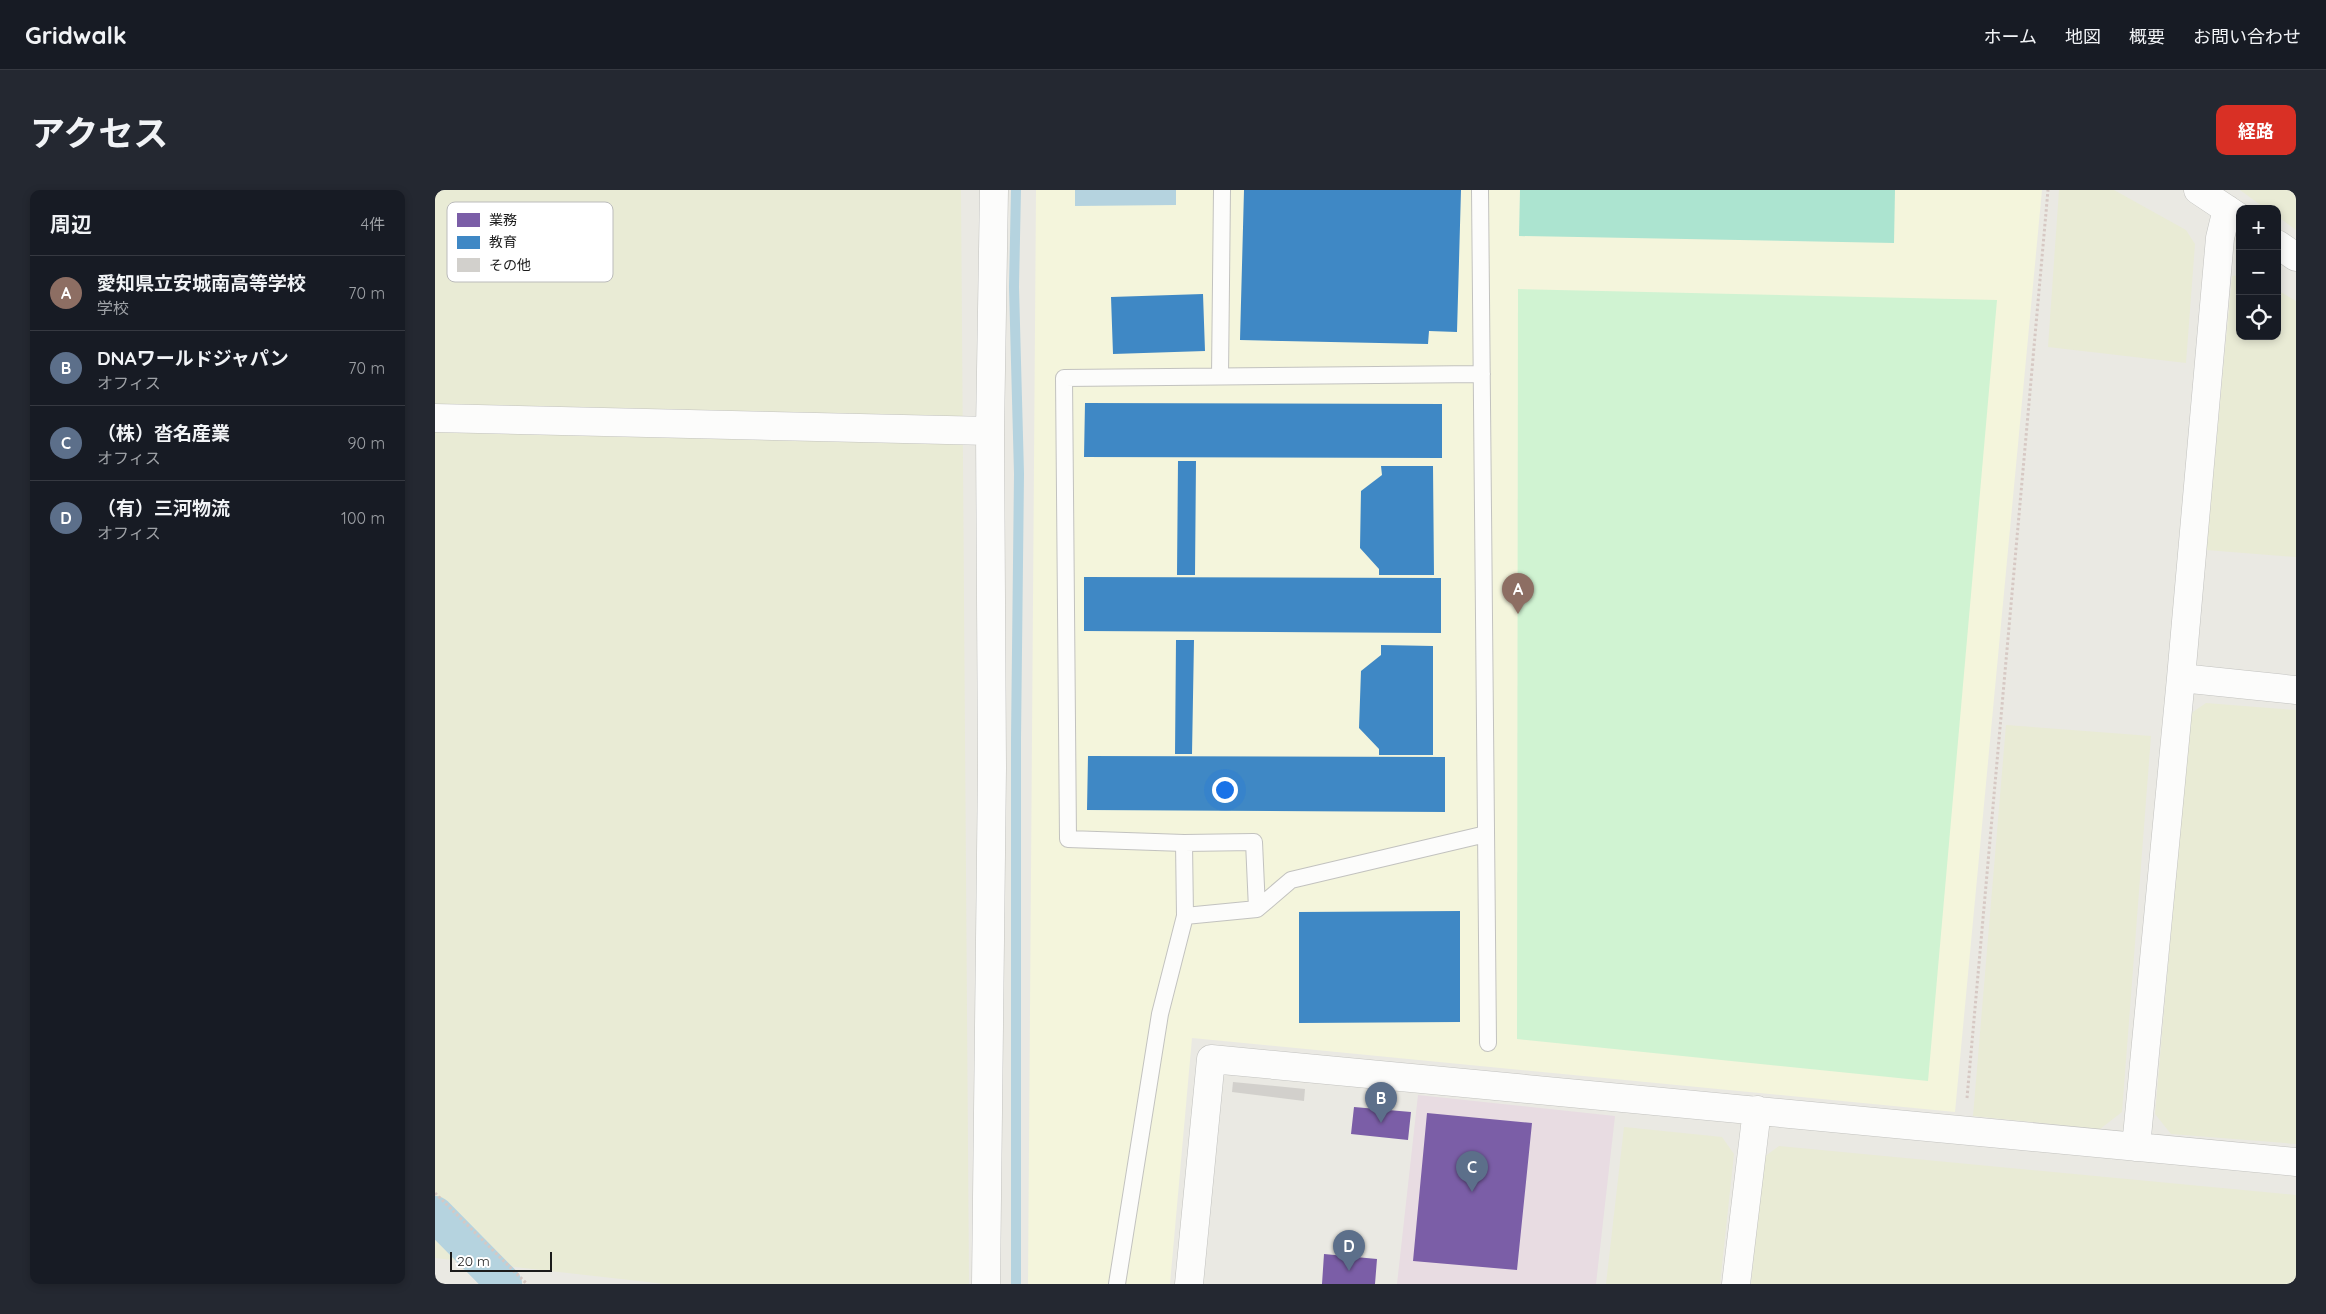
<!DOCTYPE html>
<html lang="ja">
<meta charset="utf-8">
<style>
:root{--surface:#171b24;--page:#242831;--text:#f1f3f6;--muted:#9ea1a6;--line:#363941;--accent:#d93025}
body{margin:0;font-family:Quicksand,"Noto Sans JP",sans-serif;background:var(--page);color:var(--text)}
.controls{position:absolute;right:15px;top:15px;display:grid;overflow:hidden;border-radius:10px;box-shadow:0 2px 8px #0003}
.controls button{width:45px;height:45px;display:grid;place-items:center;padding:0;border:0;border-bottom:1px solid var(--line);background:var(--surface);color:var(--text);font:25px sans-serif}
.scale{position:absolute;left:15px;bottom:12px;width:102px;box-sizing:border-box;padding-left:5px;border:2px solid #1b1b1b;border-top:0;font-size:14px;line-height:18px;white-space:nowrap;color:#1b1b1b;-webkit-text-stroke:4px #fff;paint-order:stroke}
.you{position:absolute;left:789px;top:599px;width:18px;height:18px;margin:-12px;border:4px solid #fff;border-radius:50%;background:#1a73e8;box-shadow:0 0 0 8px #1a73e833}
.badge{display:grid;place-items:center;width:32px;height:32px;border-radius:50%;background:var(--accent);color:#fff;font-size:16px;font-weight:700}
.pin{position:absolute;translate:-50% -41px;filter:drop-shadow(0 1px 2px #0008)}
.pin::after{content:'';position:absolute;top:26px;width:18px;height:15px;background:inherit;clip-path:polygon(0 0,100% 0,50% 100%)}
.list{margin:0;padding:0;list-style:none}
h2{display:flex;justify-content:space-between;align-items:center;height:65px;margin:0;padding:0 20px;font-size:21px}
h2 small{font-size:16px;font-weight:400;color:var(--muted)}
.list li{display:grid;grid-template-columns:32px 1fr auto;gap:15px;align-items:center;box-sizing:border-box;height:75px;padding:0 20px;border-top:1px solid var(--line)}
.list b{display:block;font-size:19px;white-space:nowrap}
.list p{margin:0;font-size:16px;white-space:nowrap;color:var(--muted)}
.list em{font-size:16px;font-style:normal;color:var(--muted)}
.icon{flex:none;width:28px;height:28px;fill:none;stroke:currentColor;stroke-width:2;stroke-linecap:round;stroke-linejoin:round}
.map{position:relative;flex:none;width:1861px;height:1094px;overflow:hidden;border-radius:10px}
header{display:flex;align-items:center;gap:30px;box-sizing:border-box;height:70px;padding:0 25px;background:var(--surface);border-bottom:1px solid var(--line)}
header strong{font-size:24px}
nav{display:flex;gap:28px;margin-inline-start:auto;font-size:18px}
.intro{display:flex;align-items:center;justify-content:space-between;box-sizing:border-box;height:120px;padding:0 30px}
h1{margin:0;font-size:35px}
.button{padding:12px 22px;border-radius:10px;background:var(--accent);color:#fff;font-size:18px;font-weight:700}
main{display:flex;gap:30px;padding:0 30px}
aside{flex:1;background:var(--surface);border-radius:10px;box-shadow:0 2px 8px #0003}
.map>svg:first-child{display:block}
.industrial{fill:#e8dce2}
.education{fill:#f4f5dc}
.farmland{fill:#e9ebd5}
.park{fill:#d0f3d2}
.pitch{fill:#ace4d0}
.water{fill:#b5d3df}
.offices{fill:#7b5ea7}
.schools{fill:#3f88c5}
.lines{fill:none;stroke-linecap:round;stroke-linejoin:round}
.stream{stroke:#b5d3df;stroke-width:10}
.canal{stroke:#b5d3df;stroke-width:36}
.building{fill:#d2d0cc}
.service-casing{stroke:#c2c2bf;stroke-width:18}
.minor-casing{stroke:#c2c2bf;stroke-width:29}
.path{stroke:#d6c8c3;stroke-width:3;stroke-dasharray:2.5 2.5;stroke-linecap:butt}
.service{stroke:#fcfcfb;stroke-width:16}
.minor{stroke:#fcfcfb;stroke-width:28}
.key{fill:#fff;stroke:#bbb;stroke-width:1}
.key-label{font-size:14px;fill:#1b1b1b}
</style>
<header>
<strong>Gridwalk</strong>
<nav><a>ホーム</a><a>地図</a><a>概要</a><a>お問い合わせ</a></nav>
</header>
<div class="intro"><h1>アクセス</h1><a class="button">経路</a></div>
<main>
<aside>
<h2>周辺<small>4件</small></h2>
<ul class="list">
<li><span class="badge" style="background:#8d6e63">A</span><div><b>愛知県立安城南高等学校</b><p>学校</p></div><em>70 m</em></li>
<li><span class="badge" style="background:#5c6f8a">B</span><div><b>DNAワールドジャパン</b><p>オフィス</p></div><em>70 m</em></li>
<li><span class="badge" style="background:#5c6f8a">C</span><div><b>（株）沓名産業</b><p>オフィス</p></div><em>90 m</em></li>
<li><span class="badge" style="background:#5c6f8a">D</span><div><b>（有）三河物流</b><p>オフィス</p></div><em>100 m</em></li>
</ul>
</aside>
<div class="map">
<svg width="1861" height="1094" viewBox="0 0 1861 1094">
<rect width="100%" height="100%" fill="#eae9e3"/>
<path class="industrial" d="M983,905L1180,926L1161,1094H962Z"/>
<path class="education" d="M601,0H1607L1520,922L757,848L735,1094H593Z"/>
<path class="farmland" d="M0,0H526L534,1094H230L0,1068Z
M1624,0H1679L1751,40L1760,54L1751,173L1613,157Z
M1805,0H1861V40L1842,26V19H1831Z
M1805,85V146H1842V100L1861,111V367L1771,360L1797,86Z
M1771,513L1861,520V954L1736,944L1720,924L1755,524Z
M1571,535L1716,546L1687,922L1665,939L1538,926Z
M1189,937L1287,947L1299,964L1285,1094H1171Z
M1344,956L1861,1005V1094H1316L1329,967Z"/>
<path class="park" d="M1083,99L1562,110L1493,891L1082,849Z"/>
<path class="pitch" d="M1085,0H1460L1459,53L1084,46Z"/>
<path class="water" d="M640,0H741V15L640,16Z"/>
<path class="offices" d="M919,917L976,922L973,950L916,944Z
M992,923L1097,933L1082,1080L978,1071Z
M889,1064L942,1069L940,1094H887Z"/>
<path class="schools" d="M809,0H1026L1022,142L994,141L993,154L805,150Z
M768,104L770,161L678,164L676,107Z
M650,213L1007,214V268L649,267Z
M743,271H761L760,385H742Z
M946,276H998L999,385H944V379L925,358L926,301L947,285Z
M649,387L1006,388V443L649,441Z
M741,450H759L757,564H740Z
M946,455L998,456V565H944V559L924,538L926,481L946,465Z
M653,566L1010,567V622L652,620Z
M1025,721V832L864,833V722Z"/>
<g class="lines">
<path class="stream" d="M581,1094V549L584,284L579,97L581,0"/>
<path class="canal" d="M0,1024L69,1094"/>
</g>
<path class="building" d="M798,892L870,899L869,911L797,902Z"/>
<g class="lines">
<defs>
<path id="service" d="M1045,0L1053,853
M785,186L787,0
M749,653L633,649L629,188L1047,184
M750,726L749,653L819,652L822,719
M682,1094L725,824L750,726L822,719L856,690L1051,644"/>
<path id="minor" d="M1763,0L1805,28
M1842,54L1861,67
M0,228L555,241
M1746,488L1861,500
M1701,957L1746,488L1785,48L1792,19
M551,1094L557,578L555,241L559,0
M754,1094L776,869L1861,972
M1301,1094L1322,920"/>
</defs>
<use href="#service" class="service-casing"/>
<use href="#minor" class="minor-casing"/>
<path class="path" d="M1532,908L1613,0
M0,1003L92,1094"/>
<use href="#service" class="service"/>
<use href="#minor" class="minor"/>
</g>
<rect x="12" y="12" width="166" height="80" rx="8" class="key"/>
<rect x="22" y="23" width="23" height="14" fill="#7b5ea7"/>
<rect x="22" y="46" width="23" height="13" fill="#3f88c5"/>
<rect x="22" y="68" width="23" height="14" fill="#d2d0cc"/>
<g class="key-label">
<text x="54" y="35">業務</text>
<text x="54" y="57">教育</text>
<text x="54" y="80">その他</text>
</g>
</svg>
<div class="controls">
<button>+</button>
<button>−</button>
<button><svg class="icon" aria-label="locate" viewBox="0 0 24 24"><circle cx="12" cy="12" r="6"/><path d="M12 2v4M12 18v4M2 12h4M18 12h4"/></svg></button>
</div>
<div class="scale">20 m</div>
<div class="you"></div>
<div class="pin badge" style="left:1083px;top:424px;background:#8d6e63">A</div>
<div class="pin badge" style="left:946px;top:933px;background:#5c6f8a">B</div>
<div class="pin badge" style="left:1037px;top:1002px;background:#5c6f8a">C</div>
<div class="pin badge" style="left:914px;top:1081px;background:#5c6f8a">D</div>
</div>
</main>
